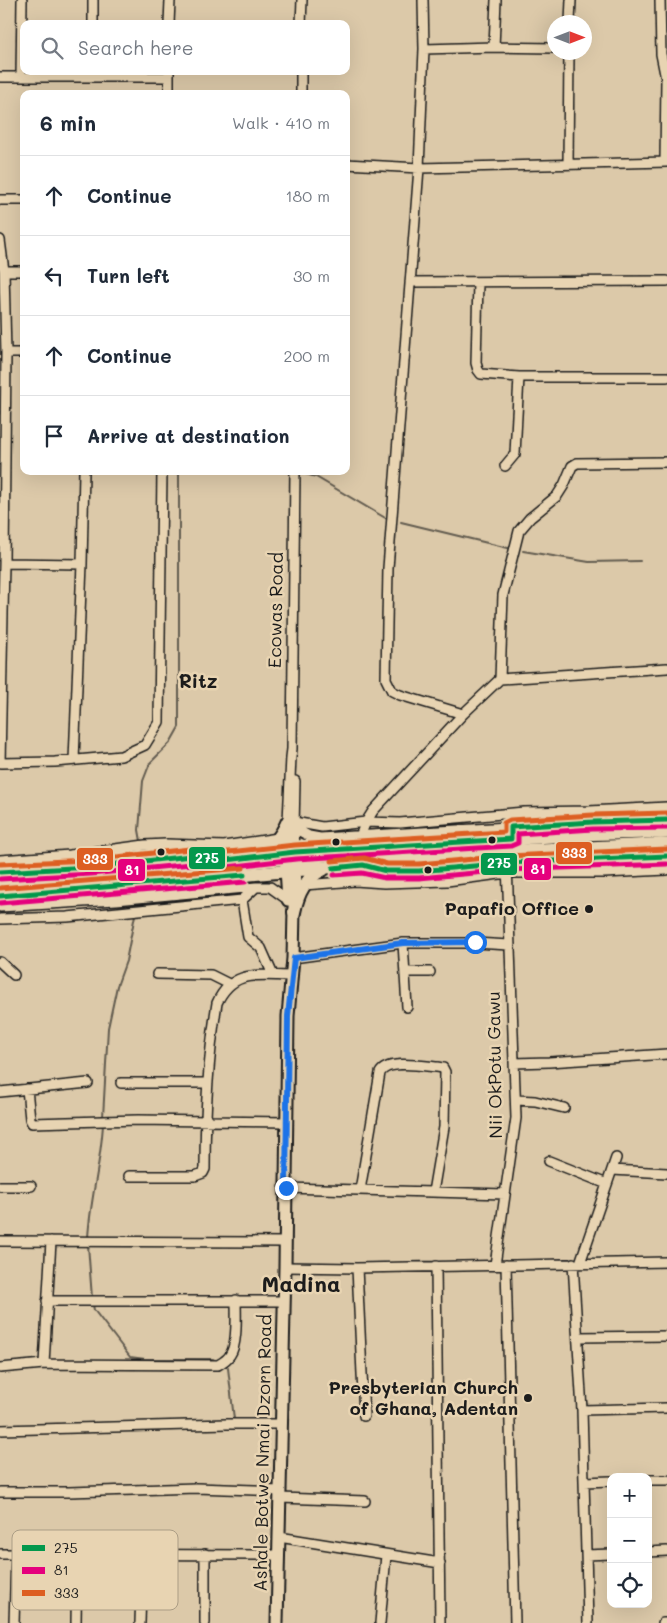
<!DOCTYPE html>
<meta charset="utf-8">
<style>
:root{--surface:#fff;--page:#f6f6f7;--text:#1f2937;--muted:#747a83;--line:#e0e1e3}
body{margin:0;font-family:Mali,sans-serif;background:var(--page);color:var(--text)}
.controls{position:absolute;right:15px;bottom:15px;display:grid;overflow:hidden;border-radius:10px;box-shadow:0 5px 20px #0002}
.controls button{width:45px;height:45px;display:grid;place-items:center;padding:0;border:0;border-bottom:1px solid var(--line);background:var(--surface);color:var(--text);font:25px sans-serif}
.compass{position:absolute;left:547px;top:15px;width:45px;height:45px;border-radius:50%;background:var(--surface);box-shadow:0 5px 20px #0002;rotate:90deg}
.stop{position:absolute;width:15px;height:15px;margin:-11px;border:4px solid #1a73e8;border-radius:50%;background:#fff}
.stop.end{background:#1a73e8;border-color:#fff;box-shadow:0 1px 5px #0008}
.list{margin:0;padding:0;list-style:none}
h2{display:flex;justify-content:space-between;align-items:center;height:65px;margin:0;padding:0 20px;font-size:21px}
h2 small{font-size:16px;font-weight:400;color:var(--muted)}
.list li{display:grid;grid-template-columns:32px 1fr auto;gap:15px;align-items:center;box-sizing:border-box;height:80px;padding:0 20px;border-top:1px solid var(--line)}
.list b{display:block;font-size:19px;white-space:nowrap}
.list em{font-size:16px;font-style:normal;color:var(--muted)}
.icon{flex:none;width:28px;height:28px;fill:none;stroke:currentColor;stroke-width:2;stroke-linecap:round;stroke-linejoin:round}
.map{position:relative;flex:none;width:667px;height:1623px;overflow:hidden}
.search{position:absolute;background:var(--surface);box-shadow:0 5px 20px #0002;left:20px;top:20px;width:330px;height:55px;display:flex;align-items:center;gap:12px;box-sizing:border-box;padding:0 18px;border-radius:10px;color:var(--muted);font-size:19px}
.panel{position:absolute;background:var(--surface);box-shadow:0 5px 20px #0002;left:20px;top:90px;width:330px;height:385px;border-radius:10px}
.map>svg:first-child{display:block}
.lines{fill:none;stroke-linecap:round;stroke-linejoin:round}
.stream{stroke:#625b4f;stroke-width:2}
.minor-casing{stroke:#1c1c1c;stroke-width:12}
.major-casing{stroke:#1c1c1c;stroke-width:15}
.highway-casing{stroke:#1c1c1c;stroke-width:16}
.minor{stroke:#e8d4b2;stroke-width:9}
.major{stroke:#e8d4b2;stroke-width:11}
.highway{stroke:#e8d4b2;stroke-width:12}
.bus-1-casing{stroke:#e8d4b2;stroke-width:9}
.bus-2-casing{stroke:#e8d4b2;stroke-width:9}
.bus-3-casing{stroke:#e8d4b2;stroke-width:9}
.bus-1{stroke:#03984c;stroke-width:5}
.bus-2{stroke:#e5007d;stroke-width:5}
.bus-3{stroke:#dd5e21;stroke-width:5}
.route{stroke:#1a73e8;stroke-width:6}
.bus-dot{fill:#1c1c1c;stroke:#e8d4b2;stroke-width:2}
.labels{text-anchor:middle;stroke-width:5;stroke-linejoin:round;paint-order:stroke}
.street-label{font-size:18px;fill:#1c1c1c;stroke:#e8d4b2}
.poi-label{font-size:18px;font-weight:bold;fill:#1c1c1c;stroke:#e8d4b2;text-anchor:end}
.neighbourhood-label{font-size:19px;font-weight:bold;fill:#1c1c1c;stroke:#e8d4b2}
.district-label{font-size:22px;font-weight:bold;fill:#1c1c1c;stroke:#e8d4b2}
.key{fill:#e8d4b2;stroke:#ab9d85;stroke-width:1}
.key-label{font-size:14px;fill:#1c1c1c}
.line-badge{stroke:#e8d4b2;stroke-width:2}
.badge-label{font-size:14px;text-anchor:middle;font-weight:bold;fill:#fff}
</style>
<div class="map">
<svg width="667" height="1623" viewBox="0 0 667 1623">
<rect width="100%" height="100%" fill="#dcc9a9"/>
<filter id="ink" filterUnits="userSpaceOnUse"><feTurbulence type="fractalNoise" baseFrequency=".02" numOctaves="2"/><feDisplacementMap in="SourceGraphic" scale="10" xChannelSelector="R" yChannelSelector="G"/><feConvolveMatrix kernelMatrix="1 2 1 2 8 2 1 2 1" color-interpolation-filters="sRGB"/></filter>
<g filter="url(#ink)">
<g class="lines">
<path class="stream" d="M302,473L316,477L387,519
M401,522L508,548
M523,551L589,562L640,561
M141,841L139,830L143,781L150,763L170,743L179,727V471
M103,1117L108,1028L117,986L126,961L135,915
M88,1238C90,1200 101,1163 103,1124
M88,1245L92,1298
M93,1305L94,1310L130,1357L145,1359H213L218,1362
M224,1365L228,1368L234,1419"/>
<defs>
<path id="minor" d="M423,0L424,49L419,168L388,568L386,679L392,691L400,695L463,714
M660,0L661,54L666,79L665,162
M570,22L571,0
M93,24V0
M169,24L170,0
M301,24L302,0
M494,47L496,0
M424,49L494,47L554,48
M0,77H169
M21,77L22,0
M169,94V72
M301,94V71
M346,164L419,168L667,162
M568,164L569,52
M0,200H24
M0,240L4,271L6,353L4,563L0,763
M4,271H24
M410,282L667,281
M478,282L476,363L478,370L481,374L519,377H667
M6,353H24
M505,466L515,454L519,377
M4,563L82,564
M500,679L503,595L519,531L530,518L557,496L564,485L572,466L577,463L667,462
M74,760L82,564L84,471
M1,763L55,762L121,756L145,745L159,722L162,471
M294,822L322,827L366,822L400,823L524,812L589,811L667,807
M294,828L309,836L320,838L593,822L667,820
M360,836L366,822L373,811L463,714L500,679L667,668
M295,852L294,828L295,781
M285,853L288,821L291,757L292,749L295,471
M0,860L70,855L145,845L166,844L224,846L278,838
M366,866C404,879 462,866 503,863C557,859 612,857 667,856
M0,872L90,867L191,856L213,860
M304,885L355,881L384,883L447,881L507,873H604L667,870
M242,900L248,937L261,948L273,975
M0,907L116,900L256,887H270L284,897H288
M0,919L67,917L242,900L256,887
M403,943L407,1007
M293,958L403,943H475L509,945
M0,962L14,975
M405,972H430
M157,974L211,975L229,984
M514,1063L549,1062L667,1054
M121,1083H208
M27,1089L30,1119L32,1123L138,1120L287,1122
M0,1092L88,1083
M516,1100L535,1101L564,1108
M549,1161L607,1184
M612,1170L667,1173
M129,1176H195L203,1173L205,1169C205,1114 208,1058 217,1003C233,968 260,976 292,976
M0,1186H31
M286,1188L505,1194
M360,1190L380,1073C387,1059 424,1066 437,1067L443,1068L445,1072L444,1127L433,1192
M0,1241L285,1242
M573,1263L582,1410L588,1623
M580,1263L616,1158
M495,1265L516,1118L507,863
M506,1265L515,1623
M436,1266L440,1623
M285,1267L357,1268L667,1262
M357,1268L364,1416
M47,1301H284
M579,1337L667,1336
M44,1364L51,1241
M0,1368L44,1364L218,1365C223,1362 227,1360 230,1355C238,1344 236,1314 236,1300
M582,1410L667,1408
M0,1430L227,1424H281
M648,1480H667
M584,1482L611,1481
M0,1492H69L196,1488L280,1491
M280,1498L365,1501
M279,1537L440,1563
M648,1552L667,1551
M0,1554L279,1555
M586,1555L611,1554
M14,1623L16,1555
M76,1623L77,1554
M140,1623L142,1554
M205,1623V1554
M380,1623L386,1555
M663,1623H667"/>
<path id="major" d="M285,853L288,900
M277,1623L285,1267L288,1016L293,958L295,863"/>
<path id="highway" d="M257,855C273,847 281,837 288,821
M285,872L295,861L316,858
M0,885H26L295,852L593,834L667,832
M0,896L26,895L506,851L667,844
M294,912C298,893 305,878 324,869"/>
</defs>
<use href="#minor" class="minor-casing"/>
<use href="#major" class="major-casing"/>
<use href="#highway" class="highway-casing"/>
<use href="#minor" class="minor"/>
<use href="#major" class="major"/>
<use href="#highway" class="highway"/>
<defs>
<path id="bus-1" d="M333,868L363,865L386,871H419L507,863L667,856
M0,872L90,867L191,856L204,857L218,861L295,852L511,839V827L593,822L667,820
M0,896L244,875"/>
<path id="bus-2" d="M334,875L362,873L385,878H419L508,870L667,864
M0,879L91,874L191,864L218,868L296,859L511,846L518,843V834L593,829L667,828
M0,903L245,882"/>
<path id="bus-3" d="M332,861L364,858L387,864H419L507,856L667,849
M0,864L89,860L190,849L205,850L219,853L295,845L504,832V823L510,820L593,815L667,813
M0,888L243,868"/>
</defs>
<use href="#bus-1" class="bus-1-casing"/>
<use href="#bus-2" class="bus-2-casing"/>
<use href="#bus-3" class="bus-3-casing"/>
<use href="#bus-1" class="bus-1"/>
<use href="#bus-2" class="bus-2"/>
<use href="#bus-3" class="bus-3"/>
</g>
</g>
<g class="lines" filter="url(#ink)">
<path class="route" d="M286,1188L288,1016L294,958L403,943L475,942"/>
</g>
<g class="bus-dot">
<circle cx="492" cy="840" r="4.5"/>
<circle cx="336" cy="842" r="4.5"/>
<circle cx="161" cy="852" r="4.5"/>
<circle cx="428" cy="870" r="4.5"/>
<circle cx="589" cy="909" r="5"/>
<circle cx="528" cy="1398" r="5"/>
</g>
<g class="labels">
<g class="street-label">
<text transform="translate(276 610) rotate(-89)" y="6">Ecowas Road</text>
<text transform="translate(495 1065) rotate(-91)" y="6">Nii OkPotu Gawu</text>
<text transform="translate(263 1453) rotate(-89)" y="6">Ashale Botwe Nmai Dzorn Road</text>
</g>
<g class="poi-label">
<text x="579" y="915">Papafio Office</text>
<text x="518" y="1394">Presbyterian Church<tspan x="518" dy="21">of Ghana, Adentan</tspan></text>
</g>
<g class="neighbourhood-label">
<text x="198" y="688">Ritz</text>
</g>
<g class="district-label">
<text x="301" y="1292">Madina</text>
</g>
</g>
<rect x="12" y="1530" width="166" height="80" rx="8" class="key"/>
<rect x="22" y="1545" width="23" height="6" fill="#03984c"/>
<rect x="22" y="1567" width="23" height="7" fill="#e5007d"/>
<rect x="22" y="1590" width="23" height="6" fill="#dd5e21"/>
<g class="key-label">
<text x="54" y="1553">275</text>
<text x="54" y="1575">81</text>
<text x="54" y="1598">333</text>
</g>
<g class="line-badge">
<rect x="555" y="841" width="38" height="24" rx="5" fill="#dd5e21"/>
<rect x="188" y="846" width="38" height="24" rx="5" fill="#03984c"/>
<rect x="76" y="847" width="38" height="24" rx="5" fill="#dd5e21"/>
<rect x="480" y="852" width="38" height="24" rx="5" fill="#03984c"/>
<rect x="523" y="857" width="29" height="24" rx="5" fill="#e5007d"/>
<rect x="117" y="858" width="29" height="24" rx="5" fill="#e5007d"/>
</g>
<g class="badge-label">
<text x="574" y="858">333</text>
<text x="207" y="863">275</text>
<text x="95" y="864">333</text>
<text x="499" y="868">275</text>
<text x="538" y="874">81</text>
<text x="132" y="875">81</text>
</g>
</svg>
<div class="controls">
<button>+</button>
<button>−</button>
<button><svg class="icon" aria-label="locate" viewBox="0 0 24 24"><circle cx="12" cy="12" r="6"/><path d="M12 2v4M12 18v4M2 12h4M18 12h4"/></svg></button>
</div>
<svg class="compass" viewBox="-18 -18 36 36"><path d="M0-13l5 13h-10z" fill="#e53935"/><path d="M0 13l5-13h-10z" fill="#747a83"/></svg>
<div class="stop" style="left:475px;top:942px"></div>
<div class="stop end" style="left:286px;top:1188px"></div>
<div class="search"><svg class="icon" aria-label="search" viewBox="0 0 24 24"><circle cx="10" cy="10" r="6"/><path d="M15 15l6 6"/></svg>Search here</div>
<section class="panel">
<h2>6 min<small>Walk · 410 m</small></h2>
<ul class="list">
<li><svg class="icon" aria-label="ahead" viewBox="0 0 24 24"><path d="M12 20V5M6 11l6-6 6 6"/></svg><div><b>Continue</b></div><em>180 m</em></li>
<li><svg class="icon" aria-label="left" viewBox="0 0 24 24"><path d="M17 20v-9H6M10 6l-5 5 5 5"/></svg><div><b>Turn left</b></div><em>30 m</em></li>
<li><svg class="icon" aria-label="ahead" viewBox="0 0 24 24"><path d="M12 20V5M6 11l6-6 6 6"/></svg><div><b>Continue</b></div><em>200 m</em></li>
<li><svg class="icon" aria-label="arrive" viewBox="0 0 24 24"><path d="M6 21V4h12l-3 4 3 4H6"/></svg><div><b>Arrive at destination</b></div></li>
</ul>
</section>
</div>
